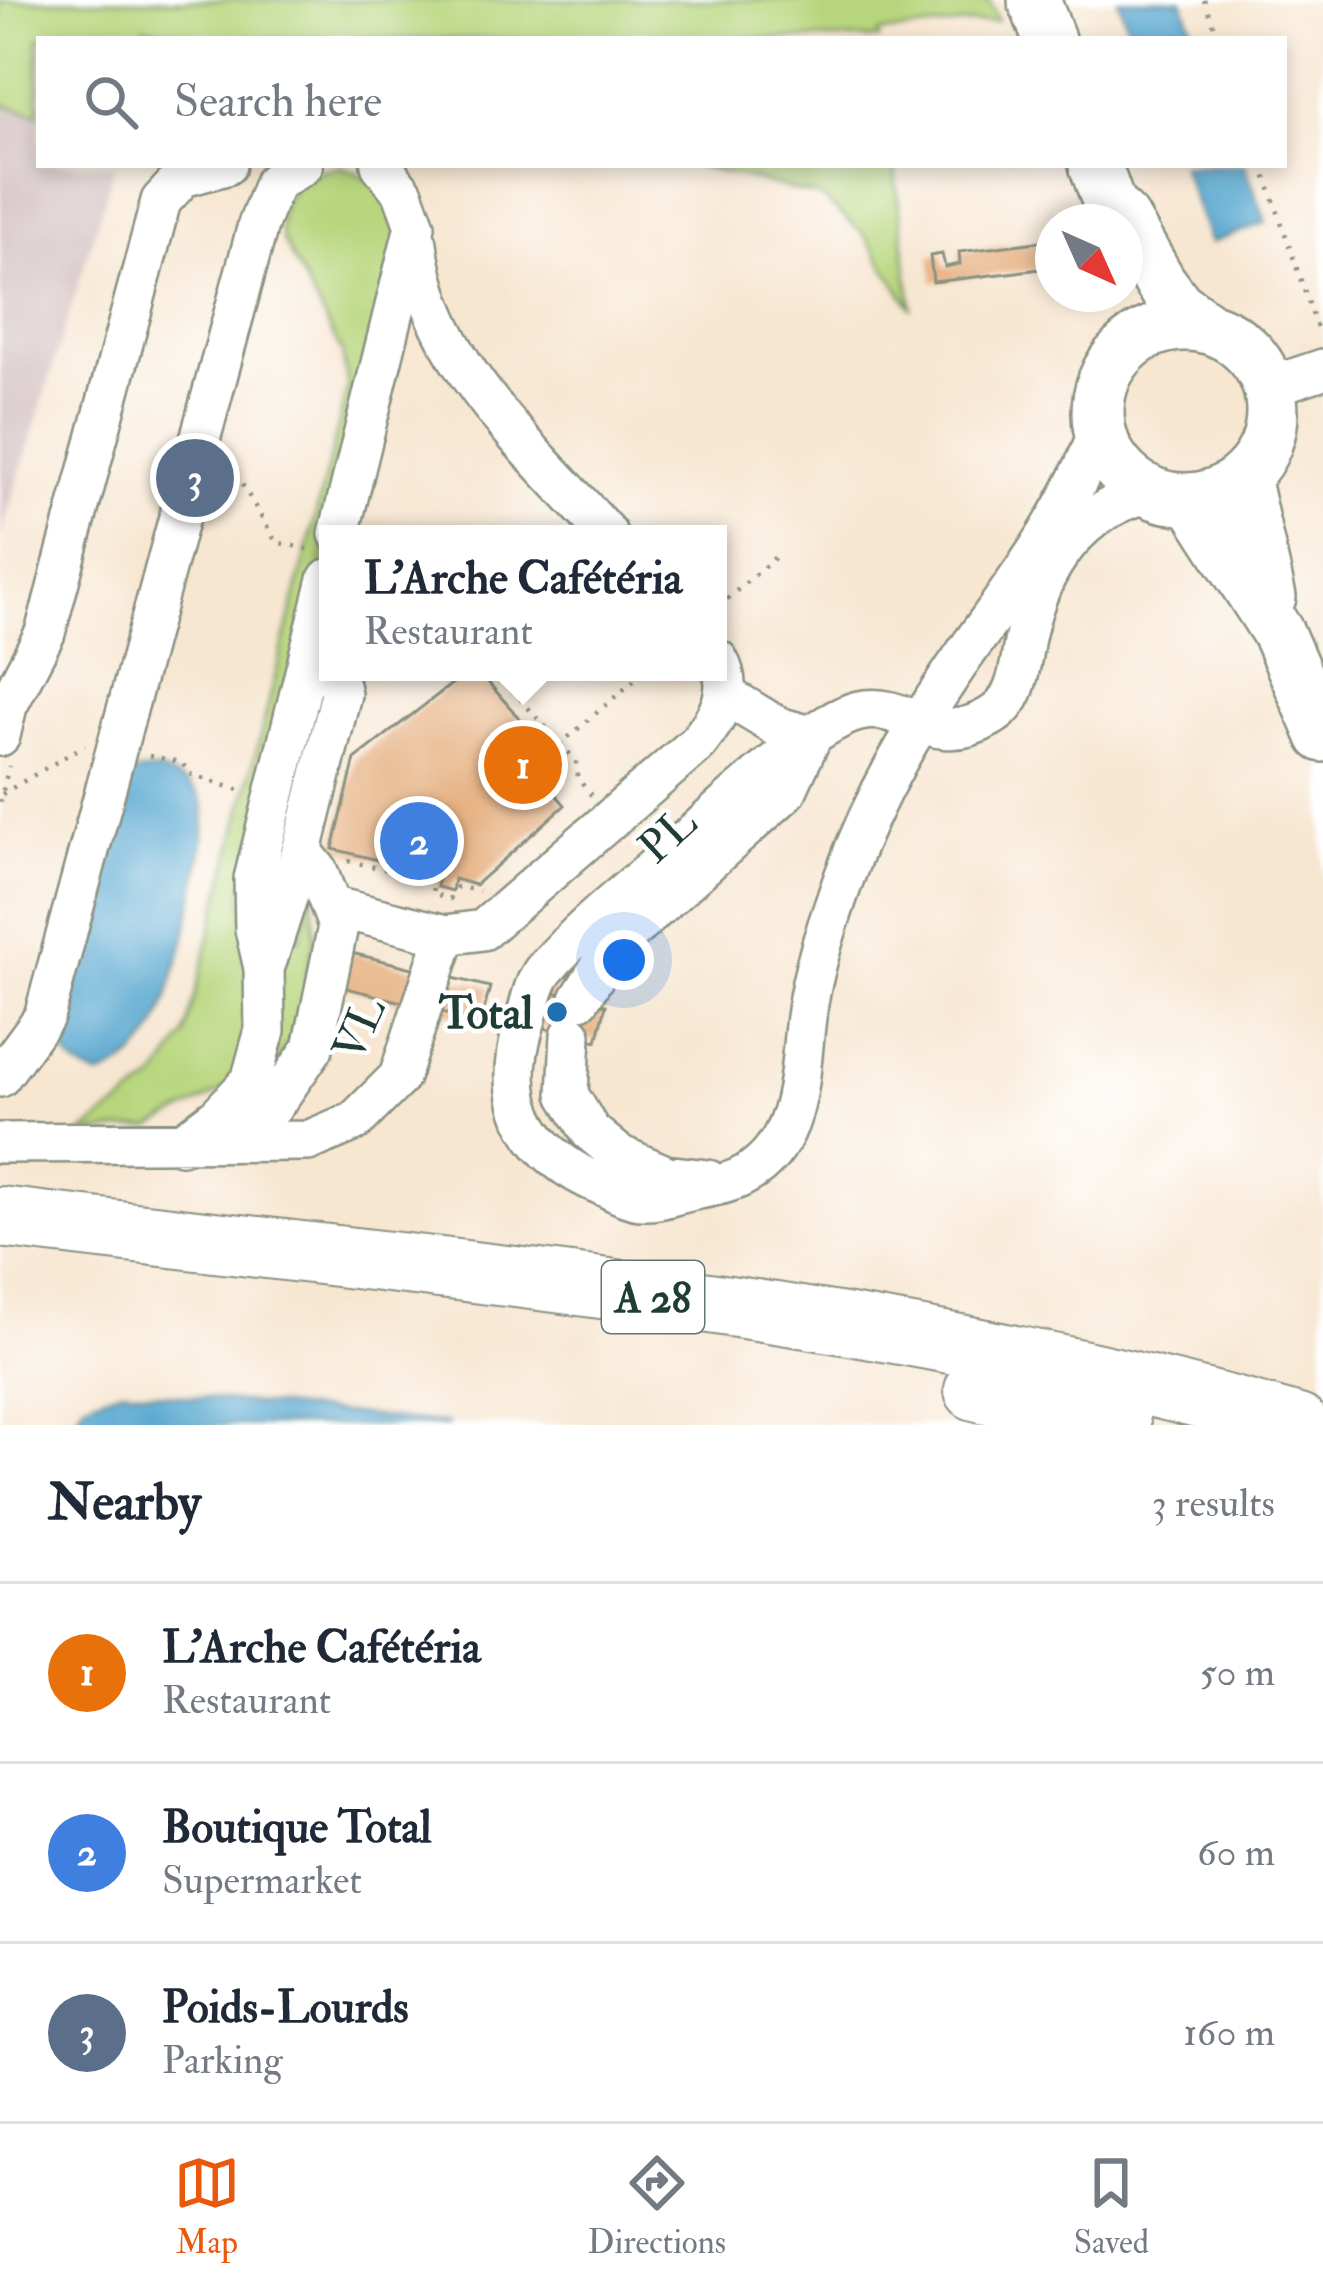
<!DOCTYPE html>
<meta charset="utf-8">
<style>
:root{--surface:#fff;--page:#f2f2f3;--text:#1f2937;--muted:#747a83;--line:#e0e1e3;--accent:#ea580c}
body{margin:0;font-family:"IM FELL Double Pica",serif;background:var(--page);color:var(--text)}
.compass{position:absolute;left:1035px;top:204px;width:108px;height:108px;border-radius:50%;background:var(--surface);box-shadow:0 6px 18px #0003;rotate:135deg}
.you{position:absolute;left:624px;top:960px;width:42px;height:42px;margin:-30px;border:9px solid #fff;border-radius:50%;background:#1a73e8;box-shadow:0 0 0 18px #1a73e833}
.badge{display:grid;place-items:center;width:78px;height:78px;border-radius:50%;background:var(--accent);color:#fff;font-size:39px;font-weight:700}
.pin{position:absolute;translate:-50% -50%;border:6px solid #fff;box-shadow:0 3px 12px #0006}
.popup{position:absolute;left:319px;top:525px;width:408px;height:156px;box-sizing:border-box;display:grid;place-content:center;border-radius:0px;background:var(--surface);filter:drop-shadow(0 3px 9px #0005);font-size:39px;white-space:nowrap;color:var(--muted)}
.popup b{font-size:45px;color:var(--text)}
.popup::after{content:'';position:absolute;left:50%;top:100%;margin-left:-24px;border:24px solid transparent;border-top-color:var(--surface)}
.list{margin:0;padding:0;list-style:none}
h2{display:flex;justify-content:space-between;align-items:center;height:156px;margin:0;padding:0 48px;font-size:51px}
h2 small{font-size:39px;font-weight:400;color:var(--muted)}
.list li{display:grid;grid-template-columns:78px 1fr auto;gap:36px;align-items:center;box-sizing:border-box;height:180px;padding:0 48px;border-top:3px solid var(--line)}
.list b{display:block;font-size:45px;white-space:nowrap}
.list p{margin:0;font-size:39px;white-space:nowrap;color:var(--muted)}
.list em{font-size:39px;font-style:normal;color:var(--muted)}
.icon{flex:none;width:66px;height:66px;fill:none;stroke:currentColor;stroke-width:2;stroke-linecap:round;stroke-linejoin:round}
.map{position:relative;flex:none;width:1323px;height:1425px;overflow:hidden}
.search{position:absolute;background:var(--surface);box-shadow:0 6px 18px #0003;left:36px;right:36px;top:36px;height:132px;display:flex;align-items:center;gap:30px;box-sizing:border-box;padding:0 42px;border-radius:0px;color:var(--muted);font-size:45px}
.sheet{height:696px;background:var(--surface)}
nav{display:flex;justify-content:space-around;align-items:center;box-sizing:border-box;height:168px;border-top:3px solid var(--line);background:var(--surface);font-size:33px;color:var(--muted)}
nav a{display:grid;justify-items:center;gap:6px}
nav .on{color:var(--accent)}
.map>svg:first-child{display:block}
.industrial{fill:#d2bfc0}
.green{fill:#b7d57c;stroke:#6b8958;stroke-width:3}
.water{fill:#55a6cf;stroke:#3a7282;stroke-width:3}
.building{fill:#e6b181}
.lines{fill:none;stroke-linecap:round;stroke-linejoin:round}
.minor-casing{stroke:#8b9282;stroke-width:44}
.major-casing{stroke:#8b9282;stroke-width:56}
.highway-casing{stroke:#8b9282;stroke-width:64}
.path{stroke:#8b9282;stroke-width:4.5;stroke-dasharray:3 9;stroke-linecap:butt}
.minor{stroke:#fff;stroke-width:39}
.major{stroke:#fff;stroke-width:51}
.highway{stroke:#fff;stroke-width:60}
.poi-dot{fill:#1f6fb2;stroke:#fff;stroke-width:4.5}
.labels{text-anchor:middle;stroke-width:9;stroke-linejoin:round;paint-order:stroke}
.shield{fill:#fff;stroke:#627771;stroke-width:3}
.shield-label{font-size:42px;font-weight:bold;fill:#1f3d34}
.street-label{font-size:45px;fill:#1f3d34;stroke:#fff}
.poi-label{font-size:45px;font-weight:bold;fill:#1f3d34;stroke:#fff;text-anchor:end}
</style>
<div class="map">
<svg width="1323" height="1425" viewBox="0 0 1323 1425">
<rect width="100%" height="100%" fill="#fff"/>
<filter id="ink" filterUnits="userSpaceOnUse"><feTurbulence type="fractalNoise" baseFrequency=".00833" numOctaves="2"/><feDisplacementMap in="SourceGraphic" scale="24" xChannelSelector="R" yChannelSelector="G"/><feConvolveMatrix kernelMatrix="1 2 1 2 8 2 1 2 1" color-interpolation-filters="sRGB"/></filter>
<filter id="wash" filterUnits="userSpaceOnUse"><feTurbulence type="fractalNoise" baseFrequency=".004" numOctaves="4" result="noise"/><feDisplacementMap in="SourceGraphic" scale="48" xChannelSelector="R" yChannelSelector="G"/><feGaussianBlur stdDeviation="2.7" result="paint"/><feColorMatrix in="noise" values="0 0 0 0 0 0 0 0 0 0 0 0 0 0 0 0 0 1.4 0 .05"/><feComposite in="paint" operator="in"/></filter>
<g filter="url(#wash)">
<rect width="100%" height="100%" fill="#f7e6d0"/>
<path class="industrial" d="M0,100L39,109V165H115L0,539Z"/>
<path class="green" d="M0,0H989L998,21L879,33V39H194L145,27L142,39H39V114L0,104Z
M695,165H894L912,309L864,234L821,197Z
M341,167C381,178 394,206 400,245L242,895L251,962L247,1061L224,1090L151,1128L82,1133L156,1079L185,1036L348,387L342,352L282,239C274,197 300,171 341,167Z
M313,884L315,935L305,980L310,982L298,1030L261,1086L284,935L300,938Z"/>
<path class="water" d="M1118,0H1182L1197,39H1133Z
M1181,165H1245L1266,222L1210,243Z
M161,771C178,779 198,786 203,805C212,840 173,998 154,1031C140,1054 123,1068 98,1077C68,1063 59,1056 61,1021L120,789L136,772Z
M121,1389L448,1424V1425H72L84,1403Z"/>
<g id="blocks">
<path class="building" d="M1053,240V274L1043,275L1041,269L933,282L930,256L942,254L945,267L960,264L959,252Z
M467,672H479L563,768L546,783L565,805L475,885L454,879L452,891L437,887L439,875L333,849L355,759Z
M315,944L490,987L481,1022L307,978Z
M516,983L606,1005L597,1041L508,1019Z"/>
</g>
</g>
<g filter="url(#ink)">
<use href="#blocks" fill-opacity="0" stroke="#8b9282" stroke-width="3"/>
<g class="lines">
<defs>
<path id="minor" d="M417,243C429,362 532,449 607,534
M1269,387L1323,369
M1099,429C1073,508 1013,587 965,654C917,723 873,796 845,875C829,920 812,969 806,1017C799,1071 803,1134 753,1170C735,1183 715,1186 694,1190C678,1193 659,1201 643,1200C630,1200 615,1191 604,1186C531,1156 501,1106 523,1029C529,1011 532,985 544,970C582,926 631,888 675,850C717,814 809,723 859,711C907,700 932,751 990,717C1021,699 1019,663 1026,633C1041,565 1080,509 1150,492
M339,534L415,226L403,193L381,165
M725,695L778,727L811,736
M0,736L7,706L45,633L161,201L183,177L226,165
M334,907L446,935L483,930L697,744C716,720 736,691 718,660
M266,963L302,851
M580,999L612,948L786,792L809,742
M571,1035L568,1094L590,1131L619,1155L665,1175L708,1180
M0,1077L44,1017L258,225L274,183L303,165
M209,1135L241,1125L272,1107L313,1048L338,926L317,870L302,851L341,694L336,672
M0,1143L308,1141L355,1121L399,1077L446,935
M181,1144L218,1116L251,1081L265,1030L264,968L255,929L254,879L328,579"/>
<path id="major" d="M1034,0L1049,39
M1095,165L1110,206L1124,219L1160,282L1178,306L1207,327
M1098 412a87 87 0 1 1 174 0a87 87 0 1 1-174 0Z
M1243,477L1270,597
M1192,499L1278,633L1323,736"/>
<path id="highway" d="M0,1217C434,1270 876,1303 1298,1425
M975,1390L1120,1425"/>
</defs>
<use href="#minor" class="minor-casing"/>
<use href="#major" class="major-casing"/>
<use href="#highway" class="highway-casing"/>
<path class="path" d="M1204,0L1219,39
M1262,165L1319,334
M230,464L276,542L311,550
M718,607L779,554
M496,672L576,761L578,779L592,796
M550,753L644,672
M149,756L181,762L190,774L242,791
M2,794L85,745
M0,802L9,766
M348,861L434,880L432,893L450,899L457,887L479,891"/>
<use href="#minor" class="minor"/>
<use href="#major" class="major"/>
<use href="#highway" class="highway"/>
</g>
</g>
<circle class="poi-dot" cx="557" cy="1012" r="12"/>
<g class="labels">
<rect class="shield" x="602" y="1261" width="102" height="72" rx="9"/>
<g class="shield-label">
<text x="653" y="1312">A 28</text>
</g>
<g class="street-label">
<text transform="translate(667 834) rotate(-42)" y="16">PL</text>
<text transform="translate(358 1028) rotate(-65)" y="16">VL</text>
</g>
<g class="poi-label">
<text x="533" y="1028">Total</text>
</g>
</g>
</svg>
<svg class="compass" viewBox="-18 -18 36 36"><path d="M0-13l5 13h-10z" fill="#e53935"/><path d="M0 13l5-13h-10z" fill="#747a83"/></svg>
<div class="you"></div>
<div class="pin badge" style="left:523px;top:765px;background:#e8710a">1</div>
<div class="popup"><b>L'Arche Cafétéria</b>Restaurant</div>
<div class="pin badge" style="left:419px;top:841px;background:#3f7fe0">2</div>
<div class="pin badge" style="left:195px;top:478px;background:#5c6f8a">3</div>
<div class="search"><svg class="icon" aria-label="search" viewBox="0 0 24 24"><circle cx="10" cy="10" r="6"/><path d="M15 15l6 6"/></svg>Search here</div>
</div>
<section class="sheet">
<h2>Nearby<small>3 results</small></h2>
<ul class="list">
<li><span class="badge" style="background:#e8710a">1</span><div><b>L'Arche Cafétéria</b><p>Restaurant</p></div><em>50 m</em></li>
<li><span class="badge" style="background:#3f7fe0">2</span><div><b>Boutique Total</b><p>Supermarket</p></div><em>60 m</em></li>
<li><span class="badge" style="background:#5c6f8a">3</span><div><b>Poids-Lourds</b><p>Parking</p></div><em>160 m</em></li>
</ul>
</section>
<nav>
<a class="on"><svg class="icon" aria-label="map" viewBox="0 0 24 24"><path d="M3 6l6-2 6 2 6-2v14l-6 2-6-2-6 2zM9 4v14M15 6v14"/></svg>Map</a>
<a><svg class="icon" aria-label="directions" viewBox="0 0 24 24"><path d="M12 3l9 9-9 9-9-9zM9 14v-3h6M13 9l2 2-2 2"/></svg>Directions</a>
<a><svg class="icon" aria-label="saved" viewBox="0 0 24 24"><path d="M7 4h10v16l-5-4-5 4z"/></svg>Saved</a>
</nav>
